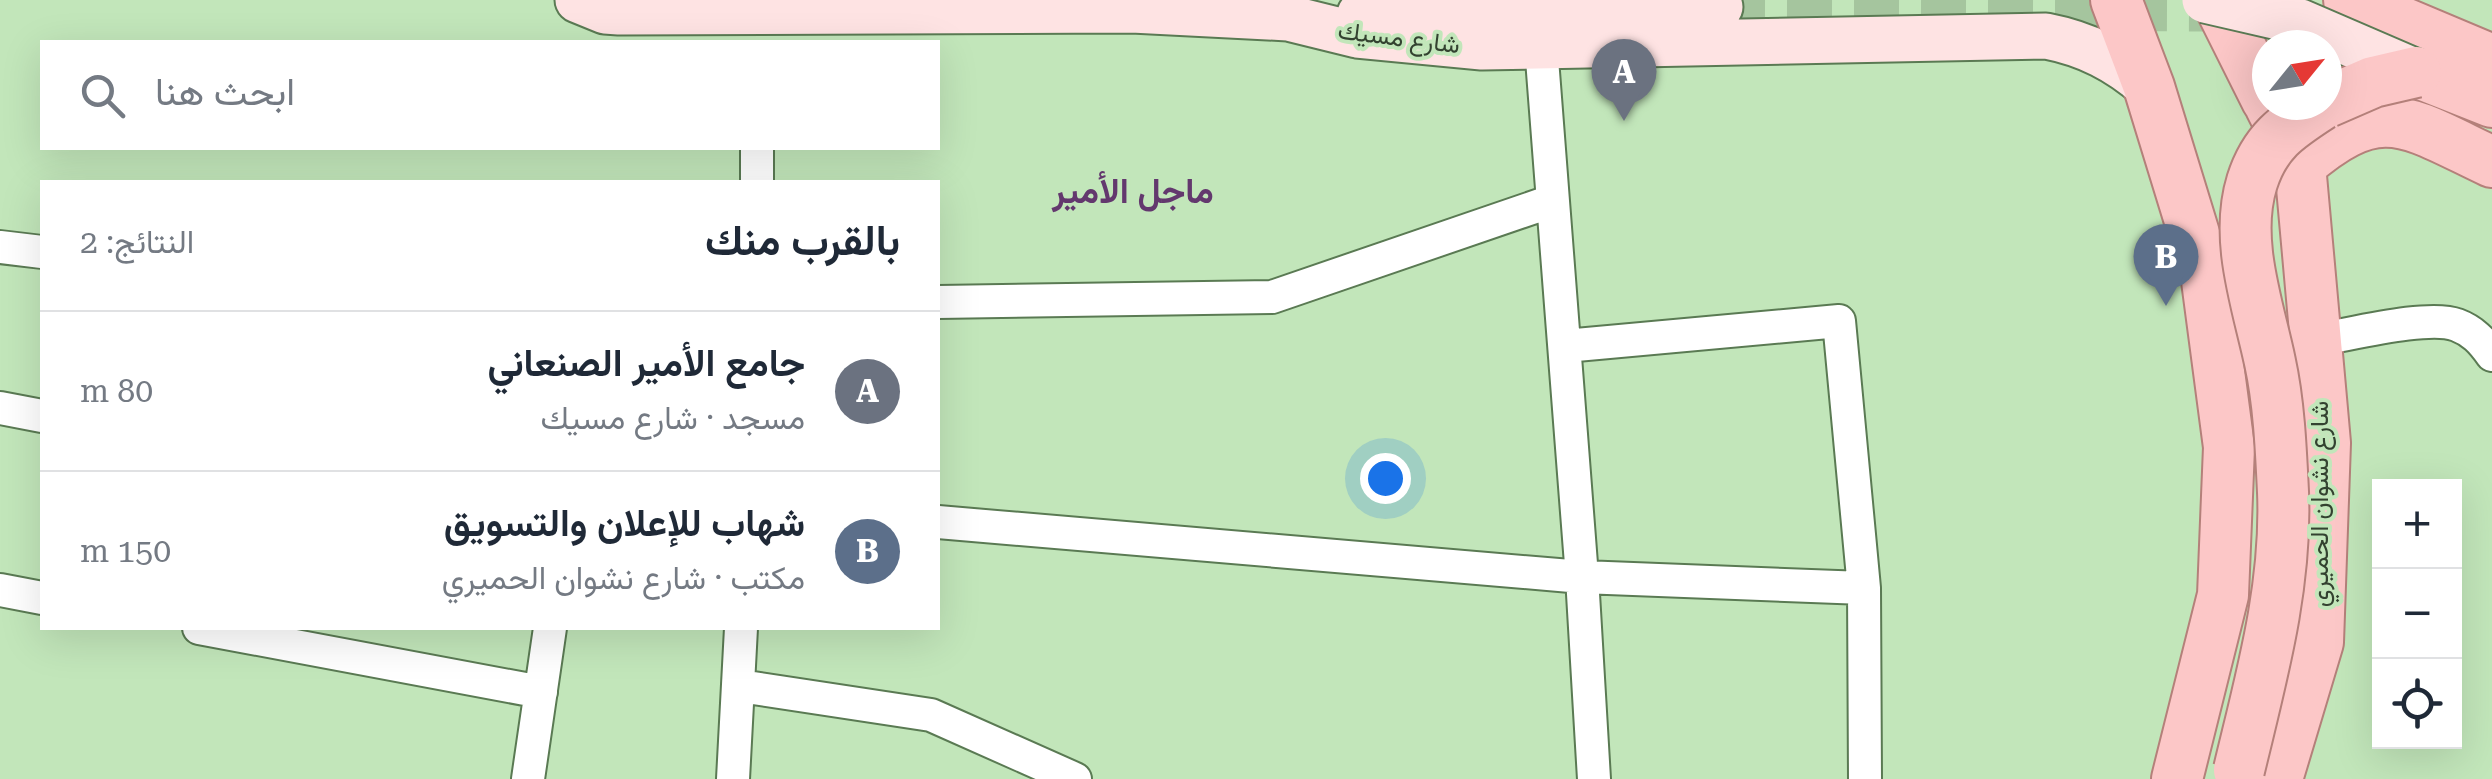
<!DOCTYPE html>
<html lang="ar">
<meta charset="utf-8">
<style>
:root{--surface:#fff;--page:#f2f2f3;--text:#1f2937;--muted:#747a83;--line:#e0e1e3;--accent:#0b8043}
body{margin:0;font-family:"Roboto Serif",Vazirmatn,serif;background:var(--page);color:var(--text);direction:rtl}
.controls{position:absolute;right:30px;bottom:30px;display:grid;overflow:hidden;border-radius:0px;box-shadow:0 10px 40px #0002}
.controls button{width:90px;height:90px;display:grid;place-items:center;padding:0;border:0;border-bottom:2px solid var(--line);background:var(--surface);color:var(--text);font:50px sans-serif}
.compass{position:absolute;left:2252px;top:30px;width:90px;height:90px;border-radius:50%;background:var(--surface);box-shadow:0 10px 40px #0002;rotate:60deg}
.you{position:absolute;left:1385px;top:478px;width:35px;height:35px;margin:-25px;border:8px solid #fff;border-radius:50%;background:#1a73e8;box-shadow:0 0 0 15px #1a73e833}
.badge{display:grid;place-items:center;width:65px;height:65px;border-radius:50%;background:var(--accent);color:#fff;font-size:32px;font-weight:700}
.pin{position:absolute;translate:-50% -82px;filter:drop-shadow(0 2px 5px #0008)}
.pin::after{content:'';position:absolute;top:52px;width:35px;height:30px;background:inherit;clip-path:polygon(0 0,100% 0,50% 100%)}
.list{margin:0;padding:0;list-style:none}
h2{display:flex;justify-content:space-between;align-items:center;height:130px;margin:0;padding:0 40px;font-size:42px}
h2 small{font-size:32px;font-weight:400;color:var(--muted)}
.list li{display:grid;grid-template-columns:65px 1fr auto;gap:30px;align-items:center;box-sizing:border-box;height:160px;padding:0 40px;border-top:2px solid var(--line)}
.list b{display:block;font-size:38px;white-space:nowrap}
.list p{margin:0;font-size:32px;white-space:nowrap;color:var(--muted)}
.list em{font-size:32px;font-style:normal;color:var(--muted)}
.icon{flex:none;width:55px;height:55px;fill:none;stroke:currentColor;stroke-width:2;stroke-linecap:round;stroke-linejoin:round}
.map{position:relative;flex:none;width:2492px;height:779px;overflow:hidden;direction:ltr}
.search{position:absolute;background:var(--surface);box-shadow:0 10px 40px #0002;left:40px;top:40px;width:900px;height:110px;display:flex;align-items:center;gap:25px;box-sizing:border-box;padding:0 35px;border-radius:0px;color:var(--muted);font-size:38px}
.panel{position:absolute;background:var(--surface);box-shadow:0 10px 40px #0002;left:40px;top:180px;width:900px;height:450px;border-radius:0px;direction:rtl}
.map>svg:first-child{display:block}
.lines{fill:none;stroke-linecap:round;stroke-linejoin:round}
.secondary-tunnel{stroke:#a5c59e;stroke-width:45;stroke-dasharray:45 22;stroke-linecap:butt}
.street-casing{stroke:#5a7a53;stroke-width:36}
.secondary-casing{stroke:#5a7a53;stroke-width:49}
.primary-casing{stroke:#b4807a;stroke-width:54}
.street{stroke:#fff;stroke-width:32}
.secondary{stroke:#fee3e3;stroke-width:45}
.primary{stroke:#fcc7c7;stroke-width:50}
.secondary-bridge-casing{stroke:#5a7a53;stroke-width:49;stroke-linecap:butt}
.primary-bridge-casing{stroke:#b4807a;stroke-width:54;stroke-linecap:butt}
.secondary-bridge{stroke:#fee3e3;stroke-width:45}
.primary-bridge{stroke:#fcc7c7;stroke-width:50}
.labels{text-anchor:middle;stroke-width:8;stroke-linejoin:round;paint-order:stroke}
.street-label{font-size:25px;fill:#334230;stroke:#c2e6ba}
.district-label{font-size:35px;font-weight:bold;fill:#63386e;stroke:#c2e6ba}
</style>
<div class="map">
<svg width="2492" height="779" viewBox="0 0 2492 779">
<rect width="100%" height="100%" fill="#c2e6ba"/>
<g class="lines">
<path class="secondary-tunnel" d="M1720,7L2214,9"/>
<defs>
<path id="street" d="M1541,46L1582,577L1594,779
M757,182V148
M0,247L42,252
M938,302L1272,297L1552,201
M2316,340C2349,335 2428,314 2457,325C2473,331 2482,341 2492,355
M1565,346L1839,321L1864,588L1865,779
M0,408L42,416
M938,522L1582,577L1864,588
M0,590L42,598
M199,628L541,692
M740,686L931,715L1075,779
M528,779L550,628
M733,779L741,628"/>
<path id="secondary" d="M578,0L605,11L619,12L1132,10L1288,18L1357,35L1482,47L2046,36C2087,44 2118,60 2149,87
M1360,14L1508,7H1720"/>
<path id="primary" d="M2116,0L2149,87L2206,273L2229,447L2223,595L2177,779
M2217,0L2267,100
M2349,0L2492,60
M2416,72L2492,102
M2270,105L2300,165L2325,443L2318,642L2277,779
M2300,165C2381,95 2407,122 2492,162"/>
</defs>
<use href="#street" class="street-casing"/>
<use href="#secondary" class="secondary-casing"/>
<use href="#primary" class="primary-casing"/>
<use href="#street" class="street"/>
<use href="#secondary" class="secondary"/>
<use href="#primary" class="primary"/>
<defs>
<path id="secondary-bridge" d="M2205,0L2300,22L2416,72"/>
<path id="primary-bridge" d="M2327,102L2373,82L2416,72
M2239,770C2261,678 2287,587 2283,492C2281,450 2279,403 2270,362C2258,305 2234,240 2252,182C2265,141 2287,127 2321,105"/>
</defs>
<use href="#secondary-bridge" class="secondary-bridge-casing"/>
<use href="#primary-bridge" class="primary-bridge-casing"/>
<use href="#secondary-bridge" class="secondary-bridge"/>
<use href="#primary-bridge" class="primary-bridge"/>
</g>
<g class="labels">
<g class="street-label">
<text transform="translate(1399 37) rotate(7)" y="9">شارع مسيك</text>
<text transform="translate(2319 504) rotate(-90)" y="9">شارع نشوان الحميري</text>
</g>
<g class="district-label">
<text x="1133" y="203">ماجل الأمير</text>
</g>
</g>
</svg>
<div class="controls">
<button>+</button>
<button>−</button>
<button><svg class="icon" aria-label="locate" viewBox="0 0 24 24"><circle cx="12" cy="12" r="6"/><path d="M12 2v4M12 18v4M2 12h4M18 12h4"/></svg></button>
</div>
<svg class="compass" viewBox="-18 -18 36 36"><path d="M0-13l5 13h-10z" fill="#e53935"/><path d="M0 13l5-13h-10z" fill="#747a83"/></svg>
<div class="you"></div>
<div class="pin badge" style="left:1624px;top:121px;background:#6b7280">A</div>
<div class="pin badge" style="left:2166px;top:306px;background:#5c6f8a">B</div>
<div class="search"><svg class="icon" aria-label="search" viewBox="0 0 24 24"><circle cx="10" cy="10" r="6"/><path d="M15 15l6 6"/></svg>ابحث هنا</div>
<section class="panel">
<h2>بالقرب منك<small>النتائج: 2</small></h2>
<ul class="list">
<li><span class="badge" style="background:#6b7280">A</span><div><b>جامع الأمير الصنعاني</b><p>مسجد · شارع مسيك</p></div><em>80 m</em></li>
<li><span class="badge" style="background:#5c6f8a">B</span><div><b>شهاب للإعلان والتسويق</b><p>مكتب · شارع نشوان الحميري</p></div><em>150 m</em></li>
</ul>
</section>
</div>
